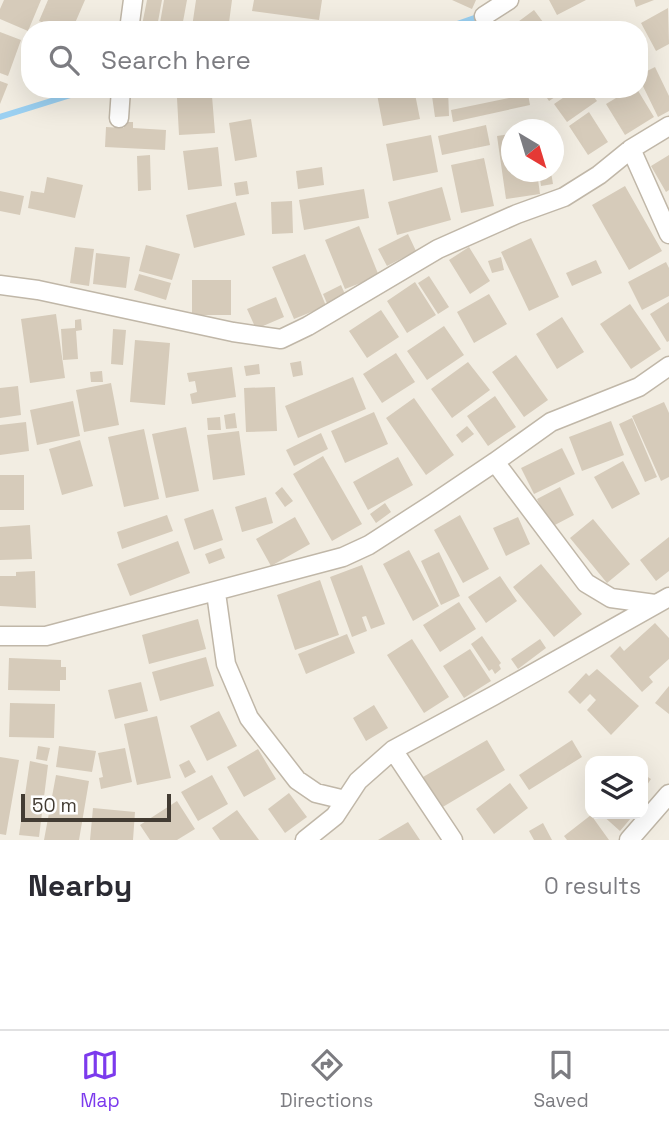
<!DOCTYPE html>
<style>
:root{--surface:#fff;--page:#f2f2f3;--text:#2b2b33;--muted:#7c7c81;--line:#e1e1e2;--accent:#7c3aed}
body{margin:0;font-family:"Space Grotesk",sans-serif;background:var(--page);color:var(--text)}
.controls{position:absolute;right:21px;bottom:21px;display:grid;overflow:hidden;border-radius:14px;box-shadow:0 7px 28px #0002}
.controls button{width:63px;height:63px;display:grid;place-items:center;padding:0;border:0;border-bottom:2px solid var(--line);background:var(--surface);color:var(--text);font:35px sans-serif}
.compass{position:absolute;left:501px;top:119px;width:63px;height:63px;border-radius:50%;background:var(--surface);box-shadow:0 7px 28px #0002;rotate:142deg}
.scale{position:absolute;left:21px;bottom:18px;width:150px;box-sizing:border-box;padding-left:7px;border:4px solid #433c33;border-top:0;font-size:19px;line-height:24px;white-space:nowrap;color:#433c33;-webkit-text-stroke:5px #fff;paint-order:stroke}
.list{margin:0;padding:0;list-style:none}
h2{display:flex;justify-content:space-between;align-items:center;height:91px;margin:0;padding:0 28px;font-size:30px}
h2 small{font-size:23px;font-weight:400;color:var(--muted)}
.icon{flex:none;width:38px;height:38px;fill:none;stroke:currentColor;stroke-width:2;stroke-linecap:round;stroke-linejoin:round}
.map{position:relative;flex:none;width:669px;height:840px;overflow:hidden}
.search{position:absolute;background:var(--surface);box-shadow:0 7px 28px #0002;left:21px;right:21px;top:21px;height:77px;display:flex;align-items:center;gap:18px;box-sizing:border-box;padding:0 24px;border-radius:28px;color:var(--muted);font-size:26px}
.sheet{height:189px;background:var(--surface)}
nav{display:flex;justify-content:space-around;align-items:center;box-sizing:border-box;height:98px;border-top:2px solid var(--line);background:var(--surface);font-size:19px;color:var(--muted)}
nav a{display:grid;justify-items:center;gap:4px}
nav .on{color:var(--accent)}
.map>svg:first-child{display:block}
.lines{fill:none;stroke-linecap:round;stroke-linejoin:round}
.stream{stroke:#9bd0f1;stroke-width:6}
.building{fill:#d6cbba}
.street-casing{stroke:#c0b7a8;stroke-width:21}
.street{stroke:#fff;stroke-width:18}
</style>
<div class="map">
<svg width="669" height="840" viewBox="0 0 669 840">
<rect width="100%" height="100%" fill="#f2ede2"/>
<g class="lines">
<path class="stream" d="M440,30L483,15
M0,117L90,89"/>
</g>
<path class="building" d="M4,0H41L28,31L0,19V9Z
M48,0H85L72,30H60L39,21Z
M147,0H162L157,27L142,25Z
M164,0H187L182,27L160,23Z
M196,0H232L228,30L192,27Z
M254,0H322L319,20L252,11Z
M452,0H476L472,9Z
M549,0H586L557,15Z
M634,0H654L636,7Z
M668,8L669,44L656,51L641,23Z
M534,10L549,30H507Z
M0,32L21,40L8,76L0,73Z
M655,67L669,96V111L658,117L639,78V75Z
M0,81L8,84L0,104Z
M376,89H414L420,119L383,126Z
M431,89H448L449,116L435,117Z
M541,89H567L549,101Z
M572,89H588L597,101L567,122L554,104L573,91Z
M631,89H637L654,117L625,135L606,104Z
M528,94L530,105L453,122L451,110Z
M212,96L215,133L179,135L177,98Z
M589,112L608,142L588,155L569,126Z
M251,119L257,157L235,161L229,123Z
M124,122H133V128L166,130L165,150L105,147L106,127L124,128Z
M486,125L490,145L442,155L438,136Z
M510,134L512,172H537L540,194L506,199L497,136Z
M431,135L438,172L393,181L386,144Z
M218,147L222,186L188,190L183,151Z
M150,155L151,190L138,191L137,156Z
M669,155V190L666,192L651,166Z
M484,158L494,206L461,213L451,165Z
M322,167L324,185L298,189L296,171Z
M539,172H551L553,184L541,186Z
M47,177L83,185L75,218L28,208L31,191L44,193Z
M247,181L249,194L236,196L234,183Z
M625,186L662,251L629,270L592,205Z
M442,187L451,220L397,235L388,202Z
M364,189L369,218L304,230L299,200Z
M0,191L24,196L20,215L0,211Z
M292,201L293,233L272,234L271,202Z
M236,202L245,235L194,248L186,215Z
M359,226L379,276L345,289L325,240Z
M408,234L416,251L387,266L378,249Z
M531,238L559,297L529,311L501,252Z
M146,245L180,254L172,280L139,271Z
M75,247L94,249L89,286L70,283Z
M469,247L490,281L470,294L449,260Z
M96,253L130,257L126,288L93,284Z
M305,254L326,306L294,319L272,267Z
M501,257L504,270L492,273L488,261Z
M596,260L602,273L572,286L566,273Z
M666,262L669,268V296L642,310L628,282Z
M139,274L171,283L166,300L134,290Z
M429,276L449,307L438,314L418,283Z
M192,280H231V315H192Z
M415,282L436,315L407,333L387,301Z
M341,285L347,299L329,308L323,294Z
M489,294L507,324L474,343L457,312Z
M276,297L284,317L256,329L247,309Z
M669,302V341L667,342L650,314Z
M630,304L661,349L631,369L600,324Z
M381,310L399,337L367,358L349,331Z
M56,314L65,378L30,383L21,319Z
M562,317L584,352L557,369L536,334Z
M81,319L82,330L76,331L78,359L63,360L61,329L75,328V320Z
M444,326L464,355L427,380L407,351Z
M113,329L126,330L123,365L111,364Z
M135,340L170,343L165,405L130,402Z
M396,353L415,382L382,403L363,374Z
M516,355L548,400L524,417L492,372Z
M301,361L303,375L293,377L290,363Z
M468,362L490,390L452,418L431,389Z
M259,364L260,374L246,376L244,366Z
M232,367L236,397L192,404L190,394L197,392L195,381L189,382L187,373Z
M102,371L103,382H91L90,372Z
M353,377L366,409L298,438L285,406Z
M111,383L119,425L84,432L76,390Z
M18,386L21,415L0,418V388Z
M275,387L277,431L246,432L244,388Z
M495,396L516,427L488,446L467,416Z
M414,398L454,455L426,475L386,418Z
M73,401L80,436L37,445L30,410Z
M664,402L669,413V477L661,481L632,416Z
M374,412L388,444L345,463L331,431Z
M235,413L237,428L226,429L224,415Z
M220,417L221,430H208L207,418Z
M632,418L657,477L645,482L619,424Z
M611,421L624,455L582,471L569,437Z
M26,422L29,451L0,455V425Z
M467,426L474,434L462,443L456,435Z
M186,427L199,491L166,498L152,434Z
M144,429L159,499L124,507L108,437Z
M239,431L245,475L213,480L207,435Z
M321,433L328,449L294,466L286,450Z
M80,440L93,486L62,495L49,449Z
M562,448L575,474L534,494L521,468Z
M323,456L362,524L332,541L293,474Z
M398,457L413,485L368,510L353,482Z
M623,461L640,494L612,509L594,477Z
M0,475H24V510H0Z
M282,487L293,501L285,507L275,493Z
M560,487L574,515L551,527L537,499Z
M266,497L273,523L242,532L235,507Z
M385,503L391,512L376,523L370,514Z
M213,509L223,540L194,550L184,519Z
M167,515L173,531L122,549L117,532Z
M460,515L489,569L463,583L434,530Z
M295,517L310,544L271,566L256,539Z
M518,517L530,544L506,556L493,528Z
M593,519L630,564L607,583L570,538Z
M30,525L32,559L0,560V527Z
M669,537V571L656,581L640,560Z
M178,541L190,573L130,596L117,564Z
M221,548L225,558L209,564L205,554Z
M409,550L439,606L413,621L383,564Z
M439,552L460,596L441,605L421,561Z
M541,564L582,614L554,637L513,587Z
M362,565L385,624L371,629L366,616L362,617L367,631L352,637L330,577Z
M35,571L36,608L0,606V576H16V572Z
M500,576L517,601L486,623L468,597Z
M320,580L339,635L295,650L277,595Z
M459,602L476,629L440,652L423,625Z
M198,619L206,649L149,664L142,635Z
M655,623L669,638V659L649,677L653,682L642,692L610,656L620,646L624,651Z
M347,634L355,653L306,674L298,654Z
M482,636L501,663L499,665L501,669L495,674L492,669L489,671L471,644Z
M412,639L449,697L424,713L387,655Z
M540,639L546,648L518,669L511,659Z
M470,649L491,681L464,698L443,666Z
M206,657L214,686L160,701L152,672Z
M9,658L61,660V667H66V680H60V691L8,690Z
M597,669L639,706L611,735L587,710L596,700L590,694L580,704L568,692L586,673L589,676Z
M141,682L148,711L115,719L108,690Z
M669,686V714L655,703Z
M10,703L55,704L54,738L9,737Z
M374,705L388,728L366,741L353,718Z
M219,711L237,746L207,761L190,726Z
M157,716L171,778L137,785L124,724Z
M487,740L505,770L441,808L423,777Z
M572,740L582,757L529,790L519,775Z
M38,746L50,748L47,761L36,759Z
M59,746L96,751L92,772L56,767Z
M125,748L132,782L101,789L99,778L103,777L98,753Z
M258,749L276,779L244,797L227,767Z
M0,757L19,760L6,835L0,834Z
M189,760L196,772L185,778L179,765Z
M30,761L48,765L39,837L19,835Z
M643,774L651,779L643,791Z
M56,775L89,781L79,840H44Z
M212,775L228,804L198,821L181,792Z
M510,783L528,808L494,834L476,809Z
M289,793L307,817L285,833L268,809Z
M177,801L195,829L177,840H150L140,825Z
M93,808L135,812L133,840H90Z
M237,810L259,840H220L212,828Z
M601,814H626L631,818L620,831Z
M591,815L609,840H567L564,836Z
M408,822L420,840H378L391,832Z
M543,823L552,840H534L529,831Z"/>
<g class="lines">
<defs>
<path id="street" d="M484,16L509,0
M129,30L133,0
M119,118L121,89
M631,149L669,234
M0,285L38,290L233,332L281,339L308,326L438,249L517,214L564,197L599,175L631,149L669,126
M495,462L586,583L611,598L655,604
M216,593L226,664L249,718L297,780L316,793L345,800
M0,636H46L343,557L369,545L434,503L495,462L551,422L639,387L669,366
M393,750L453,840
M305,840L335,816L358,781L393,750L493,696L669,597
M629,840L669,794"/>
</defs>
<use href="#street" class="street-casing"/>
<use href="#street" class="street"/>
</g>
</svg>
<div class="controls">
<button><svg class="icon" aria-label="layers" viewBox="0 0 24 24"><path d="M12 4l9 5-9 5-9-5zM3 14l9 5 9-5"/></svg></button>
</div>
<svg class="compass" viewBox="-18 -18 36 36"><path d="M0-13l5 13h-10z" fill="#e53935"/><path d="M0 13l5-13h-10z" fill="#7c7c81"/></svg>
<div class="scale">50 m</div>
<div class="search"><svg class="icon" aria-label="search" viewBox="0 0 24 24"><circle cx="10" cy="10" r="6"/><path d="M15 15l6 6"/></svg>Search here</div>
</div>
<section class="sheet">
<h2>Nearby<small>0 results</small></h2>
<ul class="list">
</ul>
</section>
<nav>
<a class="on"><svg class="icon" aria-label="map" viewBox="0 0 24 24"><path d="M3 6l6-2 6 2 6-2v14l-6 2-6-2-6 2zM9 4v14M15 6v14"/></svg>Map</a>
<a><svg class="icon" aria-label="directions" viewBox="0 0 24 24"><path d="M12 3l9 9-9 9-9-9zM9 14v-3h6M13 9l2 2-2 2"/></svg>Directions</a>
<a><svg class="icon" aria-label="saved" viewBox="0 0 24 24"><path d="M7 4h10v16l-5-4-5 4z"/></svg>Saved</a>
</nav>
